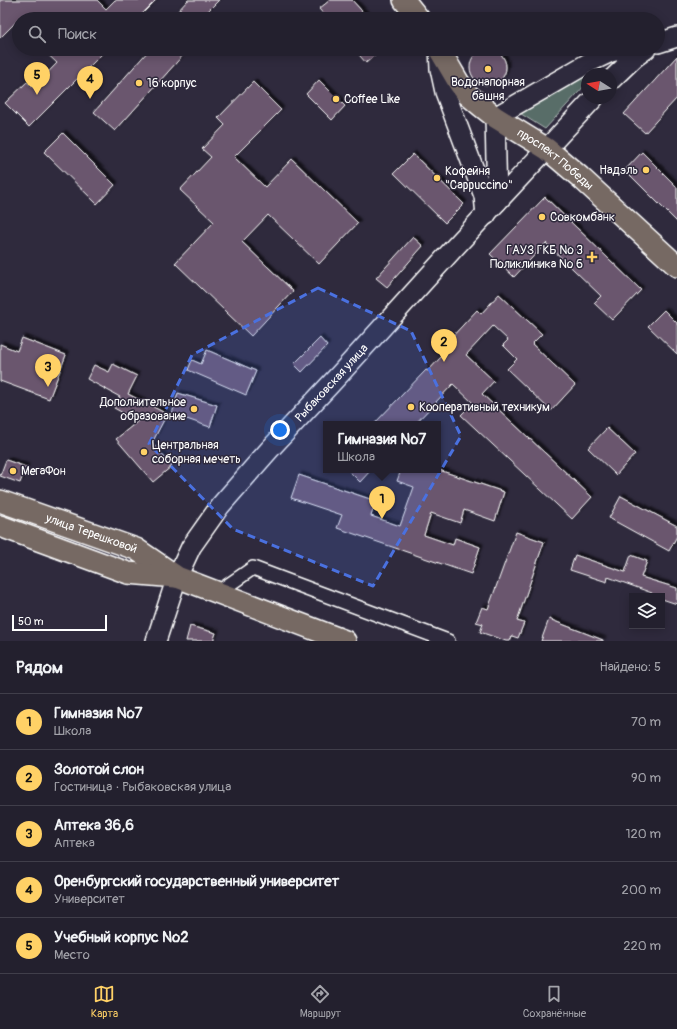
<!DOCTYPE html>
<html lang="ru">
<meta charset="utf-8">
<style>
:root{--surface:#23202e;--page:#2f2d3a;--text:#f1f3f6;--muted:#a3a3aa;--line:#403e4a;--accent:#ffd166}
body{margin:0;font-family:Pangolin,sans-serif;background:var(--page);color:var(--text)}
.controls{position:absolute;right:12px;bottom:12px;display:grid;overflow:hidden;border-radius:0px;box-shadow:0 2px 10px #0003}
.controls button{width:36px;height:36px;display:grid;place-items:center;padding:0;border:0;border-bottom:1px solid var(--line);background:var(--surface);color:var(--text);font:20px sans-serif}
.compass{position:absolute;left:581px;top:68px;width:36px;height:36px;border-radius:50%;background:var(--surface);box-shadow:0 2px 10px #0003;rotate:281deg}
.scale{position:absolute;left:12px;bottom:10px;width:95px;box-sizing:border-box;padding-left:4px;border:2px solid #fff;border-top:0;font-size:11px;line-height:14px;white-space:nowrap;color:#fff;-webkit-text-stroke:3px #2f2a3d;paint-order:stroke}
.you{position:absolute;left:280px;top:430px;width:14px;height:14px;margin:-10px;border:3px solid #fff;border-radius:50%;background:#1a73e8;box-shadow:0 0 0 6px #1a73e833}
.badge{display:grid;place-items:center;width:26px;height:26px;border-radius:50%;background:var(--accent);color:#111;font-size:13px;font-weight:700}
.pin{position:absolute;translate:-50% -33px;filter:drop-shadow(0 1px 2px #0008)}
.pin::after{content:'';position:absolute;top:21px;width:14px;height:12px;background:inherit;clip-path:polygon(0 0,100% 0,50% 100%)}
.popup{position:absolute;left:323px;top:421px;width:118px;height:52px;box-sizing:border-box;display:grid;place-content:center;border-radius:0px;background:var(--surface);filter:drop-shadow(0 1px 3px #0005);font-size:13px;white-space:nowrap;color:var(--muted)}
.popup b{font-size:15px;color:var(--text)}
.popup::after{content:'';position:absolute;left:50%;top:100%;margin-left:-8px;border:8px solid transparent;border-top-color:var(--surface)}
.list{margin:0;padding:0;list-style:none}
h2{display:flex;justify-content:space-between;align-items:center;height:52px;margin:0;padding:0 16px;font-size:17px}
h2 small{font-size:13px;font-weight:400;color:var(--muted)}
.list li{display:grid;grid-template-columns:26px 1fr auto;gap:12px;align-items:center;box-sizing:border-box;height:56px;padding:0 16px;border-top:1px solid var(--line)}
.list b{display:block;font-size:15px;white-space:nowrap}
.list p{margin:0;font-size:13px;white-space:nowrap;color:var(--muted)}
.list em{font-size:13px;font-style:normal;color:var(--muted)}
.icon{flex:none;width:22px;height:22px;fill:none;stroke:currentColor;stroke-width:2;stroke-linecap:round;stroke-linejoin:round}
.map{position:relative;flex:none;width:677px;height:641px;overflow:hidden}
.search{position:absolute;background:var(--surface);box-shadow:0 2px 10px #0003;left:12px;right:12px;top:12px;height:44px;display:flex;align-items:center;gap:10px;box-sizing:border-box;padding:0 14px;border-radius:22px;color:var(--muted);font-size:15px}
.sheet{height:332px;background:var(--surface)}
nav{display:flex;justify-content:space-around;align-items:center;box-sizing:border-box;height:56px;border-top:1px solid var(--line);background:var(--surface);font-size:11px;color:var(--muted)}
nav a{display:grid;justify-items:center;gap:2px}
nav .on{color:var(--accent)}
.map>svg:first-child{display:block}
.green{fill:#586d68;stroke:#acb6b4}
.building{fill:#6b576e;stroke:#fff;filter:url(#shadow)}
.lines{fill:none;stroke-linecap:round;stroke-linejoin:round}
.street-casing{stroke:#fff;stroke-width:16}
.secondary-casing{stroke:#fff;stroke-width:22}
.primary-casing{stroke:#fff;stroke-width:24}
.street{stroke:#2f2a3d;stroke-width:13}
.secondary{stroke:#2f2a3d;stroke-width:19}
.primary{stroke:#766964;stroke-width:21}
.marked{fill:#4a71e0;fill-opacity:0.2;stroke:#4a71e0;stroke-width:3;stroke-dasharray:8 5;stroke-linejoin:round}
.poi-dot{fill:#ffd166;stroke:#2f2a3d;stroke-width:1.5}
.labels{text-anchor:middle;stroke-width:3;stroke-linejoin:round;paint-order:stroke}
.poi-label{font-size:12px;fill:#fff;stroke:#2f2a3d;text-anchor:start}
.street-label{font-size:12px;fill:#fff;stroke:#2f2a3d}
</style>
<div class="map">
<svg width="677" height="641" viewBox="0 0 677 641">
<defs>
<filter id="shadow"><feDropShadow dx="3" dy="-3" stdDeviation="1" flood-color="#0009"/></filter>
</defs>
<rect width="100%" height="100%" fill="#2f2a3d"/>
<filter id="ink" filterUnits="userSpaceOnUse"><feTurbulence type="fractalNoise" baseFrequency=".025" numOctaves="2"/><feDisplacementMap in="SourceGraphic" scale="8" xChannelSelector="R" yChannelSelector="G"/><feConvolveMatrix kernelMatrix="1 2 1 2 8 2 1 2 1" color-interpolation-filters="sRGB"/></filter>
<g filter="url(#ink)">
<path class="green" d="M605,63L595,74H587V83L545,129L518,112Z"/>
<path class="building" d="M0,0H97L106,9L115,0H156L137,19H19L0,38Z
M188,0H219L200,19H184L177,12Z
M330,0H352L369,19H328L319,9Z
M42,49H107L29,127L5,103L27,82L33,88L57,63Z
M150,49H180L185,53L115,131L94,112Z
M354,49H382L366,63Z
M470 67a18 18 0 1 1 36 0a18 18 0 1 1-36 0Z
M677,56V98L645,133L624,114Z
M319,80L345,106L332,120L306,94Z
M253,82L281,110L234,157L265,187L292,159L358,223L319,264L268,215L242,242L293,291L251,336L175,263L214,222L180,190L211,157L202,149L225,125L218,118Z
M63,133L115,185L97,204L44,152Z
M642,152L677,187V222L625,170Z
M413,154L464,204L445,223L394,173Z
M545,197L641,290L612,320L594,303L601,296L546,243L514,277L490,254Z
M413,237L423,246L387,287L376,278Z
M499,294L542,334L532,344L575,385L551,411L507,369L517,359L503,345L508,340L493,326L466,355L494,381L482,394L592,497L572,519L461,415L473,403L453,384L415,424H374L426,370L428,371L453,344L449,340L477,310L481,314Z
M664,310L677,323V354L648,326Z
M22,338L66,355L49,399L0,381V344L17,351Z
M320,338L327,346L302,372L294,364Z
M207,350L256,371L246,395L188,370L192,360L201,364Z
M113,364L137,376L128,394L167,414L152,443L172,466L153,482L116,439L138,421L114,408L120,397L87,379L94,365L109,372Z
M178,393L217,405L210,427L172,414Z
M607,428L635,454L616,475L588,448Z
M6,460L26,467L20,483L0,476Z
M348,470H371L360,482Z
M401,470H439L504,492L495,521L464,510L460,523L431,513L424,535L453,545L455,538L480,547L471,574L337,528L342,515L291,498L299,475L376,501L371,516L400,526L414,487L397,481Z
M621,496L677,526V536L669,551L609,518Z
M516,532L544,542L517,621L524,623L518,638L512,636L510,641H506L480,632L483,624L476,622L482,607L488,609Z
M575,555L625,572L631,555L647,561L641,577L677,588V604L662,599V596H651L652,593L608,577L607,582L570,570Z
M549,619L603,640V641H541Z
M190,626L216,633L213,641H186Z"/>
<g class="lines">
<defs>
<path id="street" d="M217,593L253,568L448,641"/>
<g id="secondary">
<path d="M658,43L677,37"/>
<path d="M439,49L440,69L445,92L484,196L486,215"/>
<path d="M611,80L635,57L646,49"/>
<path d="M497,202L495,117L590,62L611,52L623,49"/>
<path id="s1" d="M156,641L177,577L191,547L220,506L270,449L339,375L455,247L594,98"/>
</g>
<g id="primary">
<path d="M404,0L419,19"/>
<path id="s2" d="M439,49L459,83L468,95L481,106L495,117L547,149L580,177L677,266"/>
<path id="s3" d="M0,501L136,549L177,577L345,641"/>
<path d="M0,526L128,573L176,577"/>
</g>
</defs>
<use href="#street" class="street-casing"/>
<use href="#secondary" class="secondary-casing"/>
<use href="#primary" class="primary-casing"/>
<use href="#street" class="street"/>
<use href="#secondary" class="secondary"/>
<use href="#primary" class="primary"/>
</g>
</g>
<path class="marked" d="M318,288L411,331L461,436L373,586L233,529L149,444L192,355Z"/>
<g class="poi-dot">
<circle cx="488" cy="69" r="4"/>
<circle cx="139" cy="83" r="4"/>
<circle cx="336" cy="99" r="4"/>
<circle cx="646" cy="170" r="4"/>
<circle cx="437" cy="178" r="4"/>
<circle cx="542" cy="217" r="4"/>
<path d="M590 251h4v4h4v4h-4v4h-4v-4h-4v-4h4z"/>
<circle cx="411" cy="407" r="4"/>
<circle cx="194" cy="409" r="4"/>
<circle cx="144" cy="452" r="4"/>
<circle cx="13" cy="471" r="4"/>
</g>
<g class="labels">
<g class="poi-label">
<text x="488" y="86" text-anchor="middle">Водонапорная<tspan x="488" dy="14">башня</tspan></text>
<text x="147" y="87">16 корпус</text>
<text x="344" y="103">Coffee Like</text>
<text x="638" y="174" text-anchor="end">Надэль</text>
<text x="445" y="175">Кофейня<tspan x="445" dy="14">"Cappuccino"</tspan></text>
<text x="550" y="221">Совкомбанк</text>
<text x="583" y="254" text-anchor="end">ГАУЗ ГКБ № 3<tspan x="583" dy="14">Поликлиника № 6</tspan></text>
<text x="186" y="406" text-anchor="end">Дополнительное<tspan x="186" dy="14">образование</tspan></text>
<text x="419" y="411">Кооперативный техникум</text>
<text x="152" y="449">Центральная<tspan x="152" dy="14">соборная мечеть</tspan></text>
<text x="21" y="475">МегаФон</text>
</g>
<g class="street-label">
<text dy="4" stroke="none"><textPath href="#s2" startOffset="163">проспект Победы</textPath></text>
<text dy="4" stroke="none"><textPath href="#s1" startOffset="317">Рыбаковская улица</textPath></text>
<text dy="4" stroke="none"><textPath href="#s3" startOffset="97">улица Терешковой</textPath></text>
</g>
</g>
</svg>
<div class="controls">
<button><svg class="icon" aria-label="layers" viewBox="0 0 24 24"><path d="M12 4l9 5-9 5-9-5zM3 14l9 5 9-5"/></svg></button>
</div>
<svg class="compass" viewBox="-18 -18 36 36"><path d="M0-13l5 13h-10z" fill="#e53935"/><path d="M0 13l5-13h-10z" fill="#a3a3aa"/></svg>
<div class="scale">50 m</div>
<div class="you"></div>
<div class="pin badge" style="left:382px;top:519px">1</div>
<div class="popup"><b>Гимназия №7</b>Школа</div>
<div class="pin badge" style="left:444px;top:362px">2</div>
<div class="pin badge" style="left:48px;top:387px">3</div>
<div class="pin badge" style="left:90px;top:99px">4</div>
<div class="pin badge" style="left:37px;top:95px">5</div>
<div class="search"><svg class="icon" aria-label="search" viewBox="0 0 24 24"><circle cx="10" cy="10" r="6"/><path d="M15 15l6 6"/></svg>Поиск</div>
</div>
<section class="sheet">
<h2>Рядом<small>Найдено: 5</small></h2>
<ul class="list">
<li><span class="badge">1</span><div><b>Гимназия №7</b><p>Школа</p></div><em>70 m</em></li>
<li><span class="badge">2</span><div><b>Золотой слон</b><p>Гостиница · Рыбаковская улица</p></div><em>90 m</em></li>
<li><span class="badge">3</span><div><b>Аптека 36,6</b><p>Аптека</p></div><em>120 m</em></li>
<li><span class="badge">4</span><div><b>Оренбургский государственный университет</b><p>Университет</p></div><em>200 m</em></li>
<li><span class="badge">5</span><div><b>Учебный корпус №2</b><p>Место</p></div><em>220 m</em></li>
</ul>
</section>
<nav>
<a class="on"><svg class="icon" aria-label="map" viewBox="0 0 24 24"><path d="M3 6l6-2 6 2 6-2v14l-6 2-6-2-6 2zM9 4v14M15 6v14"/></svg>Карта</a>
<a><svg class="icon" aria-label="directions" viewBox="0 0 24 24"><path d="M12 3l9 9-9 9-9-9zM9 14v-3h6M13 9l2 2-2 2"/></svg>Маршрут</a>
<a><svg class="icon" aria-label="saved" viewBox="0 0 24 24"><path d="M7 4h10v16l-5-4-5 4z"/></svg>Сохранённые</a>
</nav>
